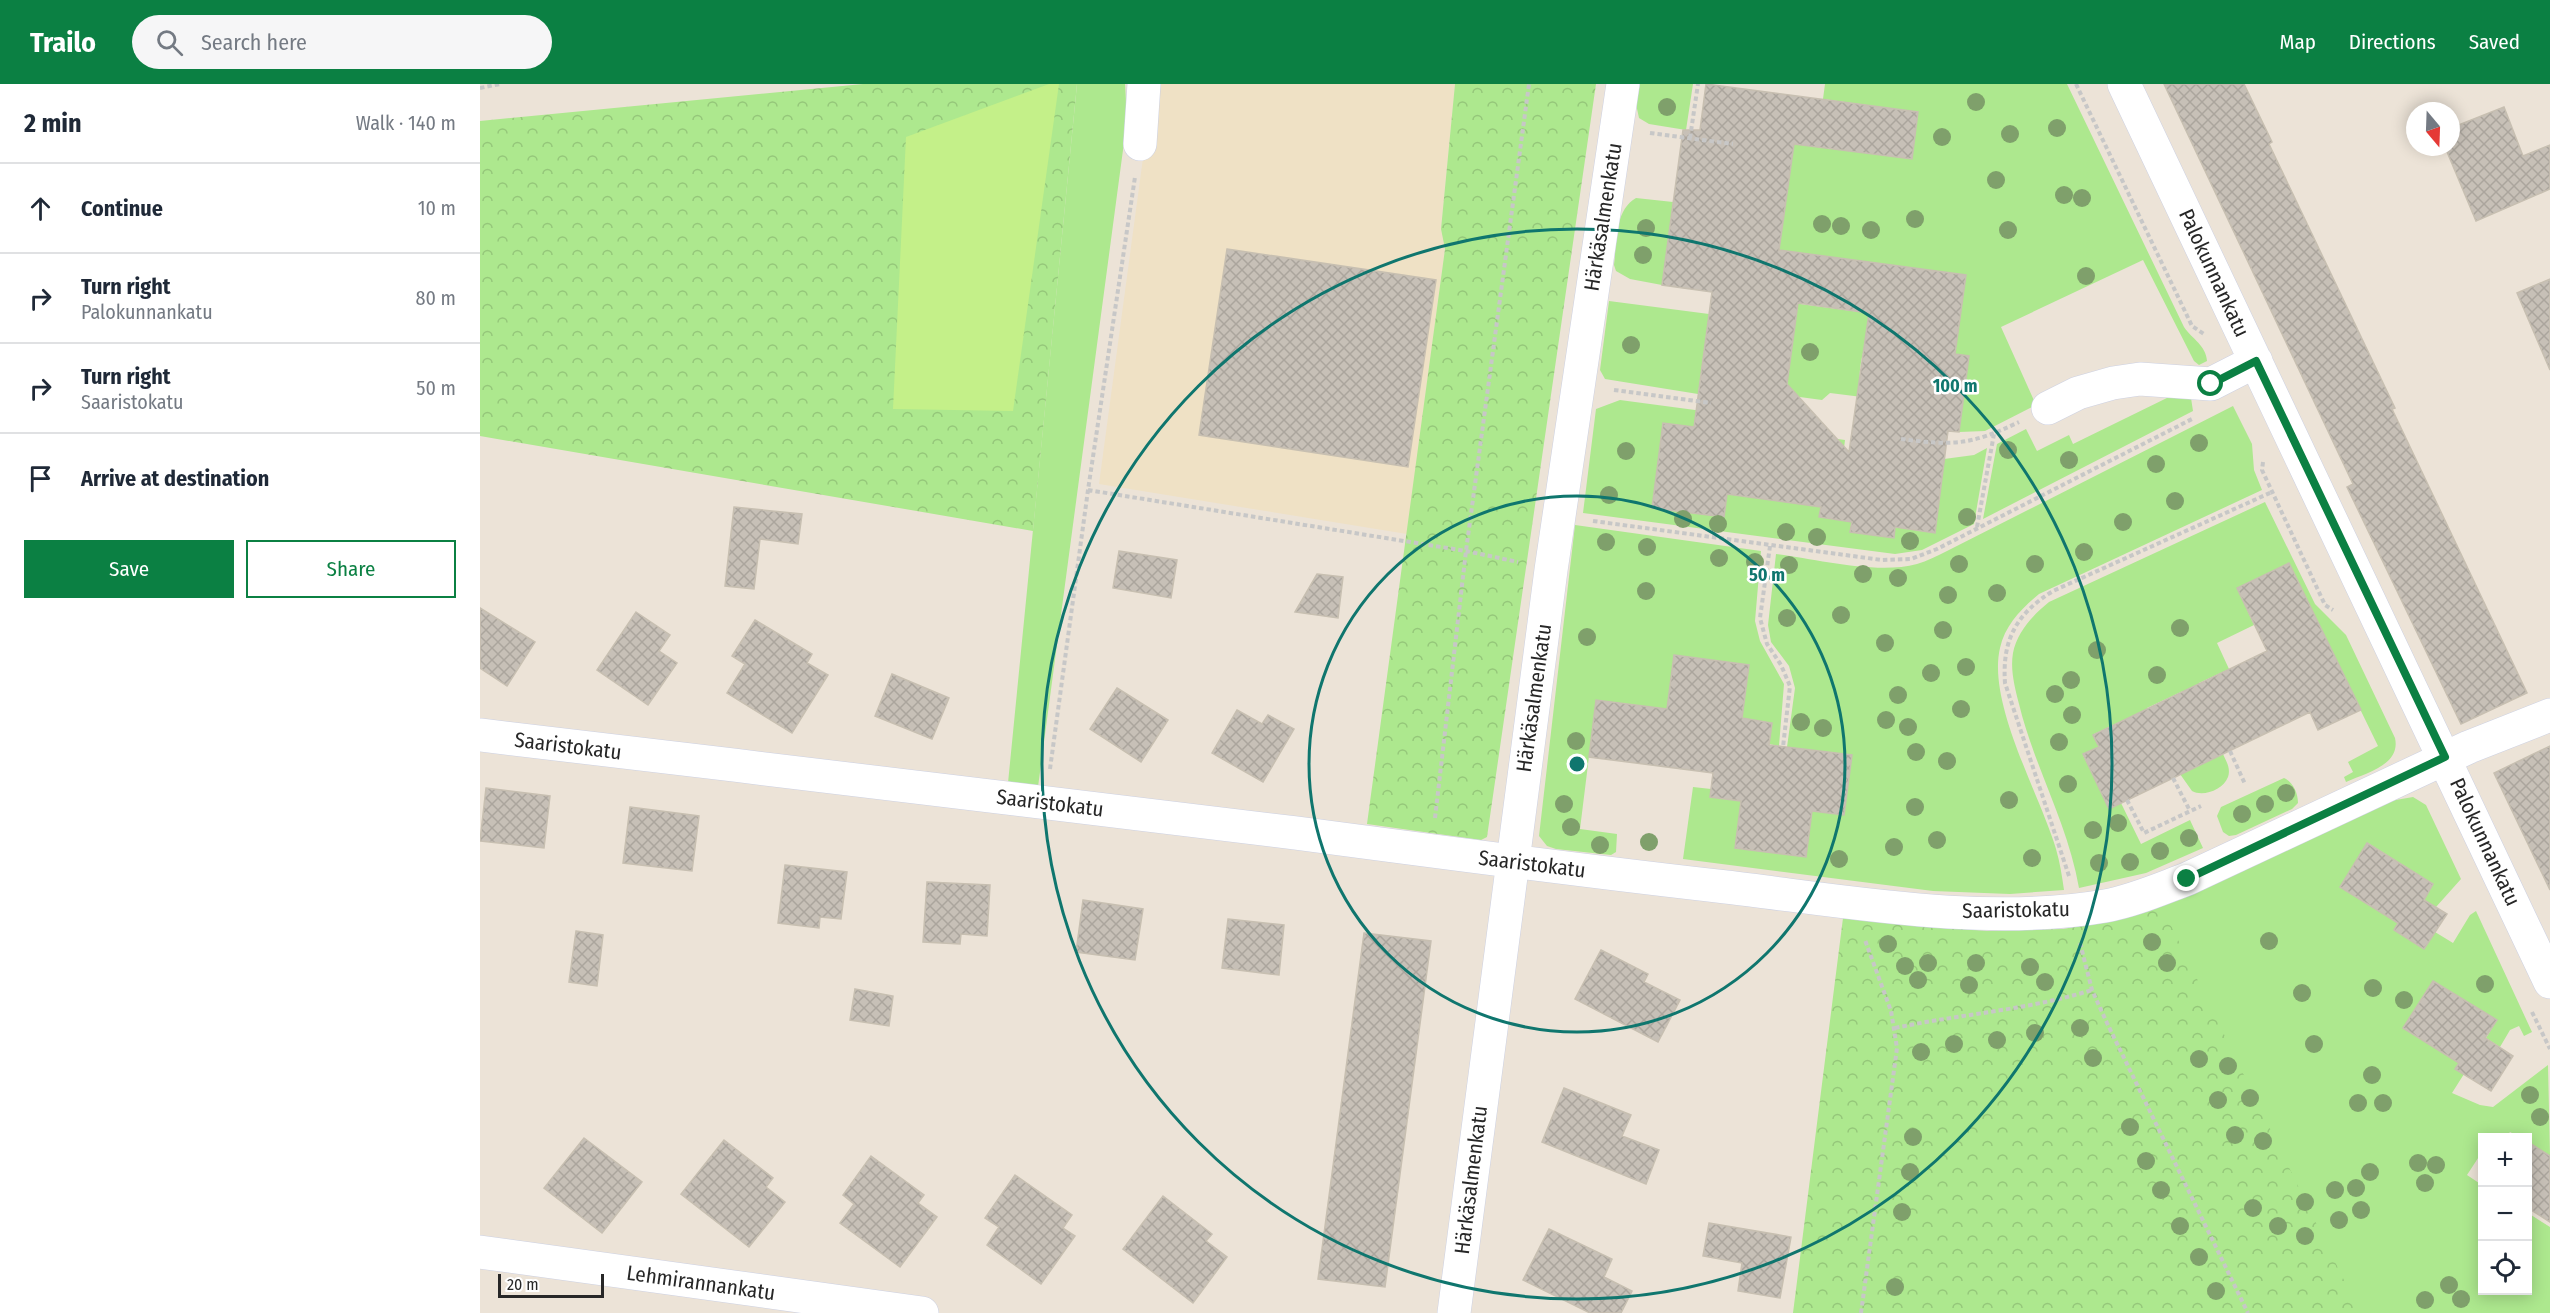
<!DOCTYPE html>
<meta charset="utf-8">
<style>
:root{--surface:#fff;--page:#f6f6f7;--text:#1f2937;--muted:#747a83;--line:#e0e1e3;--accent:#0b8043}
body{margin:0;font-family:"Fira Sans Condensed",sans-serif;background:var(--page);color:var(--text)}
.controls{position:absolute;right:18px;bottom:18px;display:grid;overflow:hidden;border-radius:0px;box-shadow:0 3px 15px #0003}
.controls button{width:54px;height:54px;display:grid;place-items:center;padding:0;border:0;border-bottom:2px solid var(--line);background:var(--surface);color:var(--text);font:30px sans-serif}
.compass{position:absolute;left:1926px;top:18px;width:54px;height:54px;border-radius:50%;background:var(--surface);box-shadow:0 3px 15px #0003;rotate:161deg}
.scale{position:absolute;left:18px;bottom:15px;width:106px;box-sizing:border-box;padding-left:6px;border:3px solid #272727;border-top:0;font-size:16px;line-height:21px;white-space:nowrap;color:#272727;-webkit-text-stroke:4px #fff;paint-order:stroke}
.stop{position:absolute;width:18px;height:18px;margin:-14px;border:4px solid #0b8043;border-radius:50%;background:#fff}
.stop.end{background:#0b8043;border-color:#fff;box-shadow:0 2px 6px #0008}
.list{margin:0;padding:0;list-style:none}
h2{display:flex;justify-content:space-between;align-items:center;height:78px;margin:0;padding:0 24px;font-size:26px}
h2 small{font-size:20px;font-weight:400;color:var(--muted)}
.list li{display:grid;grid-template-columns:39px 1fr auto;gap:18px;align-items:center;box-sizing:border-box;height:90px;padding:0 24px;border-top:2px solid var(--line)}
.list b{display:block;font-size:22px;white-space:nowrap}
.list p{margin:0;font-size:20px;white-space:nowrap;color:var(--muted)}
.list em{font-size:20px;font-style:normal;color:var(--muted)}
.actions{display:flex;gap:12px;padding:18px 24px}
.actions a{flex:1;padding:14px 0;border:2px solid var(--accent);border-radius:0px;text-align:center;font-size:21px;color:var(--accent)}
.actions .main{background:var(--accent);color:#fff}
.icon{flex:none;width:33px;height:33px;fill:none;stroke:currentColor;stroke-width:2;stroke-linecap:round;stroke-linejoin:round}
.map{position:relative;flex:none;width:2070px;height:1229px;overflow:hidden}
header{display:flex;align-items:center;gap:36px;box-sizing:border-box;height:84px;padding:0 30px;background:var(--accent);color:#fff}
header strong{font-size:28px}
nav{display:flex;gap:33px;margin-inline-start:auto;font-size:21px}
.search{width:420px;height:54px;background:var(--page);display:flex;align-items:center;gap:15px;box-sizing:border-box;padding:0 21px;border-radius:33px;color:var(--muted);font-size:22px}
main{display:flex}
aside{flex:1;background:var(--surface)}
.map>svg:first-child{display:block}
.education{fill:#efe1c5}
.grass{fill:#ade88e}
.forest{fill:url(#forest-crowns)}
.pitch{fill:#c4f089}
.building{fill:url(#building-cross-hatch);stroke:#c7bfb1;stroke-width:1.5;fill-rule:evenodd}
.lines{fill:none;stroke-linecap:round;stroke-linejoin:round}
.minor-casing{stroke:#cdd1e2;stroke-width:34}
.path{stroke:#c7c7c7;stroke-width:4;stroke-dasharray:4.5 3;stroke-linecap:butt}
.minor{stroke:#fff;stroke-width:33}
.tree{fill:#7fa06b}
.route{stroke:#0b8043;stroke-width:8}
.ring{fill:none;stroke:#0f766e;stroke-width:3}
.labels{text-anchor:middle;stroke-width:5;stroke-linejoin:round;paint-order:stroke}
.street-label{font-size:21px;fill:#272727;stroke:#fff}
.centre{fill:#0f766e;stroke:#fff;stroke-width:3}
.ring-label{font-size:18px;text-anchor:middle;font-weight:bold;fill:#0f766e;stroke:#fff;stroke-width:5;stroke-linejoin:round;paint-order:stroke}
</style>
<header>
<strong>Trailo</strong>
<div class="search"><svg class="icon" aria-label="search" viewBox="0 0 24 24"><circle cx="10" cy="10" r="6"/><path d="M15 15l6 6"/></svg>Search here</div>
<nav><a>Map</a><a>Directions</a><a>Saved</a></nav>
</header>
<main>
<aside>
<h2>2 min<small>Walk · 140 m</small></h2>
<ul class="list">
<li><svg class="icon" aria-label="ahead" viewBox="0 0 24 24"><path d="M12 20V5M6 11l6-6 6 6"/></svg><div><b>Continue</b></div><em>10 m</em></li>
<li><svg class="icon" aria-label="right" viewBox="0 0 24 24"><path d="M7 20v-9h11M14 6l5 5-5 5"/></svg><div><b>Turn right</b><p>Palokunnankatu</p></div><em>80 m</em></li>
<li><svg class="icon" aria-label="right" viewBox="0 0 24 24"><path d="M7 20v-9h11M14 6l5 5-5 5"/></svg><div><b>Turn right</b><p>Saaristokatu</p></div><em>50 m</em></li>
<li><svg class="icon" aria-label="arrive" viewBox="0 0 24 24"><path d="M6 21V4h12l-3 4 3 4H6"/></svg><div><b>Arrive at destination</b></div></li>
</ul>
<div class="actions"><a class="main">Save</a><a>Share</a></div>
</aside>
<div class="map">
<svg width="2070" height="1229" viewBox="0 0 2070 1229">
<defs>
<pattern id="forest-crowns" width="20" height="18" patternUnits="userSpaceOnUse" patternTransform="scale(1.5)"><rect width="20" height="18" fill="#ade88e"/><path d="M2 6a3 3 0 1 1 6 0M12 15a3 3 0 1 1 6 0" fill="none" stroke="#95c77a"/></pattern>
<pattern id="building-cross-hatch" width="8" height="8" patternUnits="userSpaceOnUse" patternTransform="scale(1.5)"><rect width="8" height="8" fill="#c7c0b7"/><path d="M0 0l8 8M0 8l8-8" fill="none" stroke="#aba59d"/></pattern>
</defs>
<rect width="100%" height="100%" fill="#ece3d7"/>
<path class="education" d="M673,0H975L961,145L965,165L927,450L619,400Z"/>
<path class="grass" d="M597,0H645L647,36L558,703L528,699Z
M1160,0H1213L1206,46L1169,40L1159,34L1156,20Z
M1345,0H1587L1704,243C1712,255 1726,261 1727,277L1719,281L1714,277L1663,176L1521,243L1556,321L1505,347L1479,348L1489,272L1458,268L1485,191L1299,166L1314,60L1432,75L1438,28L1343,15Z
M1156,114L1193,118L1182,201L1150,195L1136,187L1134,181C1137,158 1134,127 1156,114Z
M1269,213L1394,230C1387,256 1374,287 1382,313L1350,309L1342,316L1305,311Z
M1129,217L1229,230L1218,310L1125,295L1120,286Z
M1693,311L1711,314L1713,327L1503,435L1517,360L1546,345L1557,367L1589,351L1593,360Z
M1140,316L1230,328L1227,345L1183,339L1172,424L1244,433L1247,410L1291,416L1344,353L1365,356L1360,395L1345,393L1340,433L1372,438L1371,448L1413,454L1415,443L1454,449L1464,375L1494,371L1507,364L1494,440L1442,466L1415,470L1103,429L1116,325Z
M1753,322L1772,360L1774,386L1782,406L1559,510C1542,524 1525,541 1520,564C1507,619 1560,711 1576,765C1580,779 1582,792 1584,806L1530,810L1453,807L1203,775L1213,703L1231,705L1230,713L1261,717L1255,764L1326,773L1332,727L1364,731L1372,671L1307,663L1315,604L1309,582L1291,558L1288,541L1296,470C1337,475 1397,491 1437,480C1447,477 1457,472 1467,467Z
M1785,418L1835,520L1866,551L1915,654C1921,681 1886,689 1866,698L1864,693L1873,688L1868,678L1898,662L1809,479L1757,504L1774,541L1737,559L1749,585L1719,599L1725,612L1703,607L1667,624L1673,637L1654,646L1648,634L1614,650L1619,663L1603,671L1629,724L1641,719L1661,760L1710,736L1723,764L1666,789L1599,804C1588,740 1554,682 1539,620C1535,604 1530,586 1533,569C1537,548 1553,531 1569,518Z
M1095,441L1281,467L1275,537L1280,557L1304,600L1299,662L1289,660L1292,639L1262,634L1269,581L1194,571L1187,625L1116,616L1100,745L1137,750L1136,768L1131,771L1076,765L1067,762L1059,752Z
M1743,670C1746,677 1751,684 1748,693C1743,706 1723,713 1712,707L1700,690Z
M1804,694C1813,698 1818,709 1818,719L1812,725L1756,751L1749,752L1743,748L1737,732L1741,723Z
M1933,713L1946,721L1981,795L1956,823L1944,816L1953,800L1888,759L1860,803L1918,839L1914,846L1944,865L1955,848L1973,859L1990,831L1996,827L2052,948L2044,952L2039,942L2030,946L2020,963L2006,954L2017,936L1953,897L1923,944L1979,979L1976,985L1984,990L1972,1009L2000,1021L2013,1023L2068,981L2070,1072L2048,1058V1054L2040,1053L2030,1048L2026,1053L2002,1054V1068L1987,1091L2002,1101V1206H2048V1181L2050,1180L2048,1174V1129L2070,1143V1229H1776L1616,839L1910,717Z"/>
<path class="forest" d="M383,0H597L553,447L0,352V37Z
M975,0H1116L1007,753L1001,756L887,740L965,165L961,145Z
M1681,821L1880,1229H1313L1363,834L1507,847L1583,845L1616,839Z"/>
<path class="pitch" d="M569,0H579L533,327L413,325L426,53Z"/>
<path class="building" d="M1226,0L1438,28L1432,75L1314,60L1299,166L1486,191L1475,270L1489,272L1479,348L1468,347L1455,449L1415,443L1414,454L1370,448L1372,438L1339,433L1341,423L1247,410L1244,433L1172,424L1183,339L1214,343L1232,208L1182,201L1203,46H1220ZM1318,219L1389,229L1369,368L1307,300Z
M1684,0H1764L1792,58L1789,60L1915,324L1912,325L2047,609L1981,640L1867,403L1873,400Z
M2024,23L2043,72L2070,61V105L1996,137L1965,63H1974L1971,44Z
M747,165L956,196L928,383L719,351Z
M2070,195V286L2037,209Z
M254,423L322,430L318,460L280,455L274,505L245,502Z
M639,467L697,476L691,514L633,504Z
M1809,479L1881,626L1838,646L1830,628L1629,725L1603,670L1619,663L1613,651L1787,567L1757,504Z
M837,490L863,493L858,534L815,528Z
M0,524L55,558L27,602L0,584Z
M156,528L190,551L179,567L197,579L168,621L117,586Z
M275,536L332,570L327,579L348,591L312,649L247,609L265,580L252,572Z
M1194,571L1269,581L1262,634L1292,639L1289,661L1372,671L1364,731L1332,727L1326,773L1255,764L1261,717L1230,713L1233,689L1109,673L1116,616L1187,625Z
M412,590L469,614L452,655L395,632Z
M637,604L688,636L661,678L610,645Z
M757,626L782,640L788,631L814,645L783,698L732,669Z
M2070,662V806L2014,689Z
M6,704L70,712L64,764L0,757Z
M150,723L219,732L212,787L143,779Z
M1887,759L1953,800L1944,816L1967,830L1944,865L1914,846L1918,839L1860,803Z
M305,781L367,788L361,835L340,833L339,844L298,839Z
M447,798L510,801L507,852L481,850L480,860L443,858Z
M603,816L663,825L655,876L596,868Z
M748,835L804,841L799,891L742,884Z
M96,847L123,851L117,902L89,898Z
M884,849L951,857L905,1203L838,1195Z
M1121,866L1168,890L1164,898L1200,916L1178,958L1095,915Z
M1953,897L2017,936L2005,954L2033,972L2011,1007L1975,985L1979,979L1923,944Z
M375,905L413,912L409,942L370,936Z
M1084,1004L1151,1031L1142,1052L1179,1066L1166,1100L1062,1058Z
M104,1054L162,1098L122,1149L64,1104Z
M244,1056L293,1094L286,1103L305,1118L269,1163L201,1110Z
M2048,1058L2070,1072V1138L2048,1124Z
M391,1072L444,1111L438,1119L457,1133L420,1183L360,1139L374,1120L363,1111Z
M535,1091L592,1131L583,1144L595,1152L561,1200L507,1161L519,1143L505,1134Z
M683,1112L732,1150L726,1157L747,1173L713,1219L643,1165Z
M1229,1139L1311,1153L1300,1214L1258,1207L1262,1179L1223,1172Z
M1069,1145L1132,1175L1124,1193L1152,1207L1141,1229H1110L1043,1196Z"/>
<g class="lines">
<defs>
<path id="minor" d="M1644,0L2070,898
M660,60L664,0
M1568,324L1598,309L1633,299L1660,295L1731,300L1776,277
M0,651C272,684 545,714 816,749C959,768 1102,787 1246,803C1365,817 1505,843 1625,822C1653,817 1680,805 1707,795L1989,663L2070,631
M0,1168L442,1229
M974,1229L1071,486L1143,0"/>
</defs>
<use href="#minor" class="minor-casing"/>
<path class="path" d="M1596,0L1712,242L1724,250
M0,4L20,0
M1170,49L1253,60
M1210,54L1218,0
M1134,306L1231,319
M1421,355C1474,362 1491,361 1539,338
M1783,378L1782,386L1845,521L1853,526
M608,406L986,467L1038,478
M1113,437L1402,476L1431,475L1457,465L1712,335
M1497,443L1514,350
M1290,462L1280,534L1287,560L1301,581L1310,602L1303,663
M1750,667L1765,700
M570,685L608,406L655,93
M1693,694L1710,727
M1647,716L1664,749L1721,722
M955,734L986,467L1049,0
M1589,792L1525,599C1522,556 1536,530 1573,507L1792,408
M1600,859L1612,906L1627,939L1768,1229
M2052,928L2070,965
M1415,944C1481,930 1548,926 1612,906
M1381,1229L1417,964L1411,927L1385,856"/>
<use href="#minor" class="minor"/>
</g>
<g class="tree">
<circle cx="1496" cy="18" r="9"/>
<circle cx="1187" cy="23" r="9"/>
<circle cx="1577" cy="44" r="9"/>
<circle cx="1530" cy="50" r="9"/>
<circle cx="1462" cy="53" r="9"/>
<circle cx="1516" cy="96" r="9"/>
<circle cx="1584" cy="111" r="9"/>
<circle cx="1602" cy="114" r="9"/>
<circle cx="1435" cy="135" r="9"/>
<circle cx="1342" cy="140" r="9"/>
<circle cx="1361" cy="142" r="9"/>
<circle cx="1166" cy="144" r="9"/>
<circle cx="1391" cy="146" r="9"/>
<circle cx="1528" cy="146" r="9"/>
<circle cx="1163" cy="171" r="9"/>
<circle cx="1606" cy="192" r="9"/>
<circle cx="1151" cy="261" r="9"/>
<circle cx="1330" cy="268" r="9"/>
<circle cx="1719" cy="359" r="9"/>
<circle cx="1528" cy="366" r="9"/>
<circle cx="1146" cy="367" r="9"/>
<circle cx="1589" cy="376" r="9"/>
<circle cx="1676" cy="380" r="9"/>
<circle cx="1129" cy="411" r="9"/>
<circle cx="1695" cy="417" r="9"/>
<circle cx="1487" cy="433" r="9"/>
<circle cx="1203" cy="435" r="9"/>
<circle cx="1643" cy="438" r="9"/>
<circle cx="1238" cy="440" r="9"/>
<circle cx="1306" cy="448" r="9"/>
<circle cx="1337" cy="453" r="9"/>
<circle cx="1430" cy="457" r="9"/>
<circle cx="1126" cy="458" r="9"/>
<circle cx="1167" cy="463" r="9"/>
<circle cx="1604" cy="468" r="9"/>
<circle cx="1239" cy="474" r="9"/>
<circle cx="1275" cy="478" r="9"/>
<circle cx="1479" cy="480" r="9"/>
<circle cx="1555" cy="480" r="9"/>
<circle cx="1309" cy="481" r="9"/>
<circle cx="1383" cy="490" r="9"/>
<circle cx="1418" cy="494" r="9"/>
<circle cx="1166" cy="507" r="9"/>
<circle cx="1517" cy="509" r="9"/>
<circle cx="1468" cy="511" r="9"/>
<circle cx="1361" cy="531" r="9"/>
<circle cx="1307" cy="534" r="9"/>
<circle cx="1700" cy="544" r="9"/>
<circle cx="1463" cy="546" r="9"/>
<circle cx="1107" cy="553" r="9"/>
<circle cx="1405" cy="559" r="9"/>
<circle cx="1617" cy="566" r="9"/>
<circle cx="1486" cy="583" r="9"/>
<circle cx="1451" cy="589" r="9"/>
<circle cx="1677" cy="591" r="9"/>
<circle cx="1591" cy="596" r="9"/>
<circle cx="1575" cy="610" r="9"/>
<circle cx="1418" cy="611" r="9"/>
<circle cx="1481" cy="625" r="9"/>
<circle cx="1592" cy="631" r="9"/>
<circle cx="1406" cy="636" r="9"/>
<circle cx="1321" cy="638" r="9"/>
<circle cx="1428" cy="643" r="9"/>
<circle cx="1343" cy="644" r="9"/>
<circle cx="1096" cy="657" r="9"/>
<circle cx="1579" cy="658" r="9"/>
<circle cx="1436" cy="668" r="9"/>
<circle cx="1467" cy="677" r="9"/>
<circle cx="1588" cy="700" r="9"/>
<circle cx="1806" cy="709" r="9"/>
<circle cx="1529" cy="716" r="9"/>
<circle cx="1084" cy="720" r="9"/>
<circle cx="1785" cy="720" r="9"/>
<circle cx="1435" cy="723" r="9"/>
<circle cx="1762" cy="730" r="9"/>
<circle cx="1638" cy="739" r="9"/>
<circle cx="1091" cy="743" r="9"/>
<circle cx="1613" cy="746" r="9"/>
<circle cx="1709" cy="754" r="9"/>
<circle cx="1457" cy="756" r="9"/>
<circle cx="1169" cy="758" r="9"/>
<circle cx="1120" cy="761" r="9"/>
<circle cx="1414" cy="763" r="9"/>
<circle cx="1680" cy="767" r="9"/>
<circle cx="1552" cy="774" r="9"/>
<circle cx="1359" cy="775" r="9"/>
<circle cx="1650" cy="778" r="9"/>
<circle cx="1619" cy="779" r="9"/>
<circle cx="1789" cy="857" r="9"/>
<circle cx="1672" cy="858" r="9"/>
<circle cx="1408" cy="860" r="9"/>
<circle cx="1448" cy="879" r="9"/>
<circle cx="1496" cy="879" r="9"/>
<circle cx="1687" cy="879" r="9"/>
<circle cx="1425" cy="882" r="9"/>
<circle cx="1550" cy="883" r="9"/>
<circle cx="1438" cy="896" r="9"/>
<circle cx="1565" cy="898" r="9"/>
<circle cx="2005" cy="900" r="9"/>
<circle cx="1489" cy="901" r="9"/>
<circle cx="1893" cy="904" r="9"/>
<circle cx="1822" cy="909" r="9"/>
<circle cx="1924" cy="916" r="9"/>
<circle cx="1600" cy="944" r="9"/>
<circle cx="1555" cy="949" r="9"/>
<circle cx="1517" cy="956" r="9"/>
<circle cx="1474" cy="960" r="9"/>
<circle cx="1834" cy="960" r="9"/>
<circle cx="1441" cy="968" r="9"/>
<circle cx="1613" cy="974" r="9"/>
<circle cx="1719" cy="975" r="9"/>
<circle cx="1748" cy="982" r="9"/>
<circle cx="1892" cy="991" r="9"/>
<circle cx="2050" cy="1011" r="9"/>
<circle cx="1770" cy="1014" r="9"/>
<circle cx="1738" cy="1016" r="9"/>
<circle cx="1878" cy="1019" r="9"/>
<circle cx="1903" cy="1019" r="9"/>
<circle cx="2060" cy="1033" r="9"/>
<circle cx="1650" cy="1043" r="9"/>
<circle cx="1755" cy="1051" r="9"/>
<circle cx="1433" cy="1053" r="9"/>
<circle cx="1783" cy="1057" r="9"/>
<circle cx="1666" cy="1077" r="9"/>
<circle cx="1938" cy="1079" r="9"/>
<circle cx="1956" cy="1081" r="9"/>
<circle cx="1430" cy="1088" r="9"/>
<circle cx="1890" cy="1088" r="9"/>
<circle cx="1945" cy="1099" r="9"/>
<circle cx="1876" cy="1104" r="9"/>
<circle cx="1681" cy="1106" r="9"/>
<circle cx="1855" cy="1106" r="9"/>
<circle cx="1825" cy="1118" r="9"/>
<circle cx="1773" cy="1124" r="9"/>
<circle cx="1881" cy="1126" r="9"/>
<circle cx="1422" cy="1128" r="9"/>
<circle cx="1859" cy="1136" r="9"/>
<circle cx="1700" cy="1142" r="9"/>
<circle cx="1798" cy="1142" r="9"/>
<circle cx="1825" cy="1152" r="9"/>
<circle cx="1719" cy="1173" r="9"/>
<circle cx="1969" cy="1201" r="9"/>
<circle cx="1415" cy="1203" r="9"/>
<circle cx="1736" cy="1207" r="9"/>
<circle cx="1981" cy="1215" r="9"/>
<circle cx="1945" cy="1216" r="9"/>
</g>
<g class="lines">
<path class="route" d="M1707,795L1965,673L1776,277L1731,300"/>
</g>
<g class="ring">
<circle cx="1097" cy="680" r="268"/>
<circle cx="1097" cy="680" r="535"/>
</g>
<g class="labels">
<g class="street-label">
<text transform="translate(1123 133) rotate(-81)" y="7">Härkäsalmenkatu</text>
<text transform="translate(1734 189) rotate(65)" y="7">Palokunnankatu</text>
<text transform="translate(1054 614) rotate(-82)" y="7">Härkäsalmenkatu</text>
<text transform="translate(88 662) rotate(7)" y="7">Saaristokatu</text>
<text transform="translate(570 719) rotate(7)" y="7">Saaristokatu</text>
<text transform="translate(2005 758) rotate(65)" y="7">Palokunnankatu</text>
<text transform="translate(1052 780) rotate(7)" y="7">Saaristokatu</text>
<text transform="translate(1536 826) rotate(-1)" y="7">Saaristokatu</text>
<text transform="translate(991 1096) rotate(-83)" y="7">Härkäsalmenkatu</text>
<text transform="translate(221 1199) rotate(8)" y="7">Lehmirannankatu</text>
</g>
</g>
<circle cx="1097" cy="680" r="9" class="centre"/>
<g class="ring-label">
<text x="1475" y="308">100 m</text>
<text x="1287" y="497">50 m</text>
</g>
</svg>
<div class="controls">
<button>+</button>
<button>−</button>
<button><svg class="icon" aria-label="locate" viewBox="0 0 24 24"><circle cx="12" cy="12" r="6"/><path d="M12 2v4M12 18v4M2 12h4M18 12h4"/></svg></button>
</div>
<svg class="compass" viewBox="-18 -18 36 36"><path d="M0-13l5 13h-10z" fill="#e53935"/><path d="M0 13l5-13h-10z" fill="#747a83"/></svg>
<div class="scale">20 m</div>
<div class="stop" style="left:1731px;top:300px"></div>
<div class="stop end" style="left:1707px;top:795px"></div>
</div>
</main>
